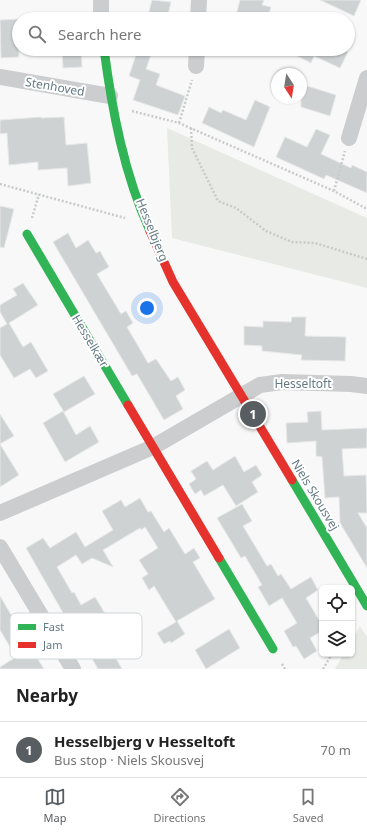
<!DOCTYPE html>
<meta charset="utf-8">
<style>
:root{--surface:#fff;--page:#f2f2f2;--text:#222;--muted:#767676;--line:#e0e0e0;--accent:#575d60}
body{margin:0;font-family:"Noto Sans",sans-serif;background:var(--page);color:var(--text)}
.controls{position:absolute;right:12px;bottom:12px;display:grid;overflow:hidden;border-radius:6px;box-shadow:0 1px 3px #0004}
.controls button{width:36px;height:36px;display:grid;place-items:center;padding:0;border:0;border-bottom:1px solid var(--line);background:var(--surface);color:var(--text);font:20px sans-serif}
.compass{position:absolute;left:271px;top:68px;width:36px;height:36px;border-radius:50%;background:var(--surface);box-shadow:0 1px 3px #0004;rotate:168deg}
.you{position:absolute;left:147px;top:308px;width:14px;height:14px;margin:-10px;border:3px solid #fff;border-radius:50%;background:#1a73e8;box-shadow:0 0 0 6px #1a73e833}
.badge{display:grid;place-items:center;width:26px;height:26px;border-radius:50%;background:var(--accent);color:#fff;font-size:13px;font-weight:700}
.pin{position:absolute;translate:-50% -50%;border:2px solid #fff;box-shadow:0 1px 4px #0006}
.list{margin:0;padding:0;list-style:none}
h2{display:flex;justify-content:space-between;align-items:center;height:52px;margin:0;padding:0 16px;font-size:17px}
h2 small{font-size:13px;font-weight:400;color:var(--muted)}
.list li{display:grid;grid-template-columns:26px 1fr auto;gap:12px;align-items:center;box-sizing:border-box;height:56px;padding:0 16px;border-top:1px solid var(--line)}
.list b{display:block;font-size:15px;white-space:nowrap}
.list p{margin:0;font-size:13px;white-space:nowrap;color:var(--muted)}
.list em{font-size:13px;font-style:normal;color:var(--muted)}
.icon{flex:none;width:22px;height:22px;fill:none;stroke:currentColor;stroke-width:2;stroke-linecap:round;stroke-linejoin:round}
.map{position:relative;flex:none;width:367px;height:669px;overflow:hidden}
.search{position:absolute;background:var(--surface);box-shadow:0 1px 3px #0004;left:12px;right:12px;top:12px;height:44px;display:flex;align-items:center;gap:10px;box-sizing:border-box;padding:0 14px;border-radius:22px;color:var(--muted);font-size:15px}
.sheet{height:108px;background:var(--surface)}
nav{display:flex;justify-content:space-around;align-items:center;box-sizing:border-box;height:56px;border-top:1px solid var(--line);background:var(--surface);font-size:11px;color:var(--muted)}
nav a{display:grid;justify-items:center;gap:2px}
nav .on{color:var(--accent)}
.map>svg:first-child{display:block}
.green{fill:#e8eae5}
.building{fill:#cfd2d3;stroke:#e8e8e8}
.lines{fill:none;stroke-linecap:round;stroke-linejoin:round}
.path{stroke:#c9cbcb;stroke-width:2.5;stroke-dasharray:2 2;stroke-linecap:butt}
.street{stroke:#cbcdce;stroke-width:16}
.fast{stroke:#30b455;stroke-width:9}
.jam{stroke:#e5322d;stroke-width:9}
.labels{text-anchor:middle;stroke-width:4;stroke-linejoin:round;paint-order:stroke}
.street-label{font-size:12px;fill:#647a83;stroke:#fff}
.key{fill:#fff;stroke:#d0d7da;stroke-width:1}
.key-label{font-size:11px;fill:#647a83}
</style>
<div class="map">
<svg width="367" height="669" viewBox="0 0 367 669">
<rect width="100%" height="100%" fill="#f8f8f8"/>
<path class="green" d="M167,128L367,218V288L172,238Z
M360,626L367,637V669H335L344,654H352V640Z"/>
<path class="building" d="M152,0L171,2L167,19H147Z
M240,0H264L262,5L271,7L268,19H235Z
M320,0H361L354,16Z
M19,19V57L1,58L0,20Z
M62,49H81L82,67L63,68Z
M138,49H153L146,69L160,74L156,85L185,96L178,115L133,100L140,80L129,76Z
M283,49H341L348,52L340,68L314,56L311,63Z
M301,84L336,95L330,116L301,107Z
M255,100L270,107L254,147L202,123L209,107L221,113L223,110L246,120Z
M41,117V118L64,117L66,145L87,143L91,183L68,186L67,168L38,170V162L9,165L7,133L0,134V120Z
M316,129L330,135L321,154L351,168L352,165L367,172V193L326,175L324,179L276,157L285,137L307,147Z
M0,206L14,209L4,248L0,247Z
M68,233L76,248L88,240L96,253L100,251L109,267L97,274L121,314L126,311L133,323L127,327L148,363L156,359L171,381L178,377L185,390L176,396L183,409L164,420L137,374L132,376L53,242Z
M23,283L38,305L9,323L23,347L31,342L48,371L36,378L30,369L14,378L0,355V328L7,324L0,312V305L17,295L13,289Z
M292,317H306L305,336L346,337L345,361L301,360L302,355L262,351V346L244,345V326L263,327V321L291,322Z
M84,376L95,394L64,412L53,394Z
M63,411L76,435L90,426L99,442L65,462L43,423Z
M321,411L322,430L367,428V448L342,449L344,476L366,475L367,513H358L367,528V568L340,523L339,497L325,498L322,457L316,456V441L287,443L286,423L308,422L307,412Z
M0,414L14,436L0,444L19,475L0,487Z
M235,456L244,472L256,465L262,475L252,482L258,492L236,506L223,485L204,496L201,490L195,494L189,484L196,479L191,471L207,461L213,470Z
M140,498L148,512L151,511L164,532L169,528L185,554L194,548L200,558L193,562L215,599L177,621L185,634L171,643L170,641L164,644L157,633L176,622L154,586L149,590L142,578L148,574L139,560L158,548L145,527L141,530L140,528L103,550L113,567L92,558L82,564L76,555L57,567L72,593L74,592L81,605L95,597L109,620L119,615L122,621L134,614L141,627L109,646L122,669H98L76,631L74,632L26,548L43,538L50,548L76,532L85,547L113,530L102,511L121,500L125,507Z
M242,504L252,521L243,526L267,566L271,564L278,576L281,574L291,589L311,577L318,590L306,598L322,625V631L310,638L317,651L304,659L296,646L293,647L284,631L297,623L282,598L269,606L258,587L262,585L245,556L241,558L217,518Z
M0,596L23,635L44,669H0V667L16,657L0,630Z
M229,629L240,648L206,669L195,650Z"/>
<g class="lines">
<path class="path" d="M132,111L179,123L334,191L367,209
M179,123L192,80
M191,128L192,148L218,201L236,208L266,231L292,242L315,243L367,259
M0,184L125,218
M334,191L345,151
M32,218L39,194
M282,664L285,669
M323,669L332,654"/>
<path class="street" d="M101,0V19
M198,19L199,0
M196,66L197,49
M0,77L110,96
M349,138L367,78
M0,513L153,447L260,385L282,382L351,384L367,386
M0,547L73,669"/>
<path class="fast" d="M104,49C112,110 124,174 150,231
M27,234L128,405
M292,480L367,606
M219,558L273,649"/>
<path class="jam" d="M150,231L173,282L292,480
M128,405L219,558"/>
</g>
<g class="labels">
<g class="street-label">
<text transform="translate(55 87) rotate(10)" y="4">Stenhoved</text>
<text transform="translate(152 230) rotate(68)" y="4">Hesselbjerg</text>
<text transform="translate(90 341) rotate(59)" y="4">Hesselkær</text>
<text x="303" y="388">Hesseltoft</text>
<text transform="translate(315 495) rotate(59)" y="4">Niels Skousvej</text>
</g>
</g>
<rect x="10" y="613" width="132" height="46" rx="6" class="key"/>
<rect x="18" y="624" width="18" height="6" fill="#30b455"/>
<rect x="18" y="642" width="18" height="6" fill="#e5322d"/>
<g class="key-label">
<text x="43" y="631">Fast</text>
<text x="43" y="649">Jam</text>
</g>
</svg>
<div class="controls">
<button><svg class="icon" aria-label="locate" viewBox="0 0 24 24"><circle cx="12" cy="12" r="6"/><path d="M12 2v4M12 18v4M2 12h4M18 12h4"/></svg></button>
<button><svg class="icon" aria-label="layers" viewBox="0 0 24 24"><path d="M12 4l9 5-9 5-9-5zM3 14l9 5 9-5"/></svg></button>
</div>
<svg class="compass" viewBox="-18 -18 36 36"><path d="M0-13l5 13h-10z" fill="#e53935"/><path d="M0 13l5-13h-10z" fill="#767676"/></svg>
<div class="you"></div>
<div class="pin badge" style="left:253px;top:414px">1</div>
<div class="search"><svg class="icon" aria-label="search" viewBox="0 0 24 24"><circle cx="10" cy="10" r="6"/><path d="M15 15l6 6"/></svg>Search here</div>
</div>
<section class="sheet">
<h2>Nearby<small></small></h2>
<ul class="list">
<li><span class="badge">1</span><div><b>Hesselbjerg v Hesseltoft</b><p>Bus stop · Niels Skousvej</p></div><em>70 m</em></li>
</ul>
</section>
<nav>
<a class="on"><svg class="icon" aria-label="map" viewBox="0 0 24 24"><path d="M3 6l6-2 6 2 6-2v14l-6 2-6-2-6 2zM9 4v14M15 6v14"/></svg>Map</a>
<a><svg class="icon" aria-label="directions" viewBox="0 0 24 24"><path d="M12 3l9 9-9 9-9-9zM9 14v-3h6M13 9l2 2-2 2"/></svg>Directions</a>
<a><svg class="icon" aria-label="saved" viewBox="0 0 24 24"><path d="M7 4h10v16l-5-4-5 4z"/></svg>Saved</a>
</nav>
